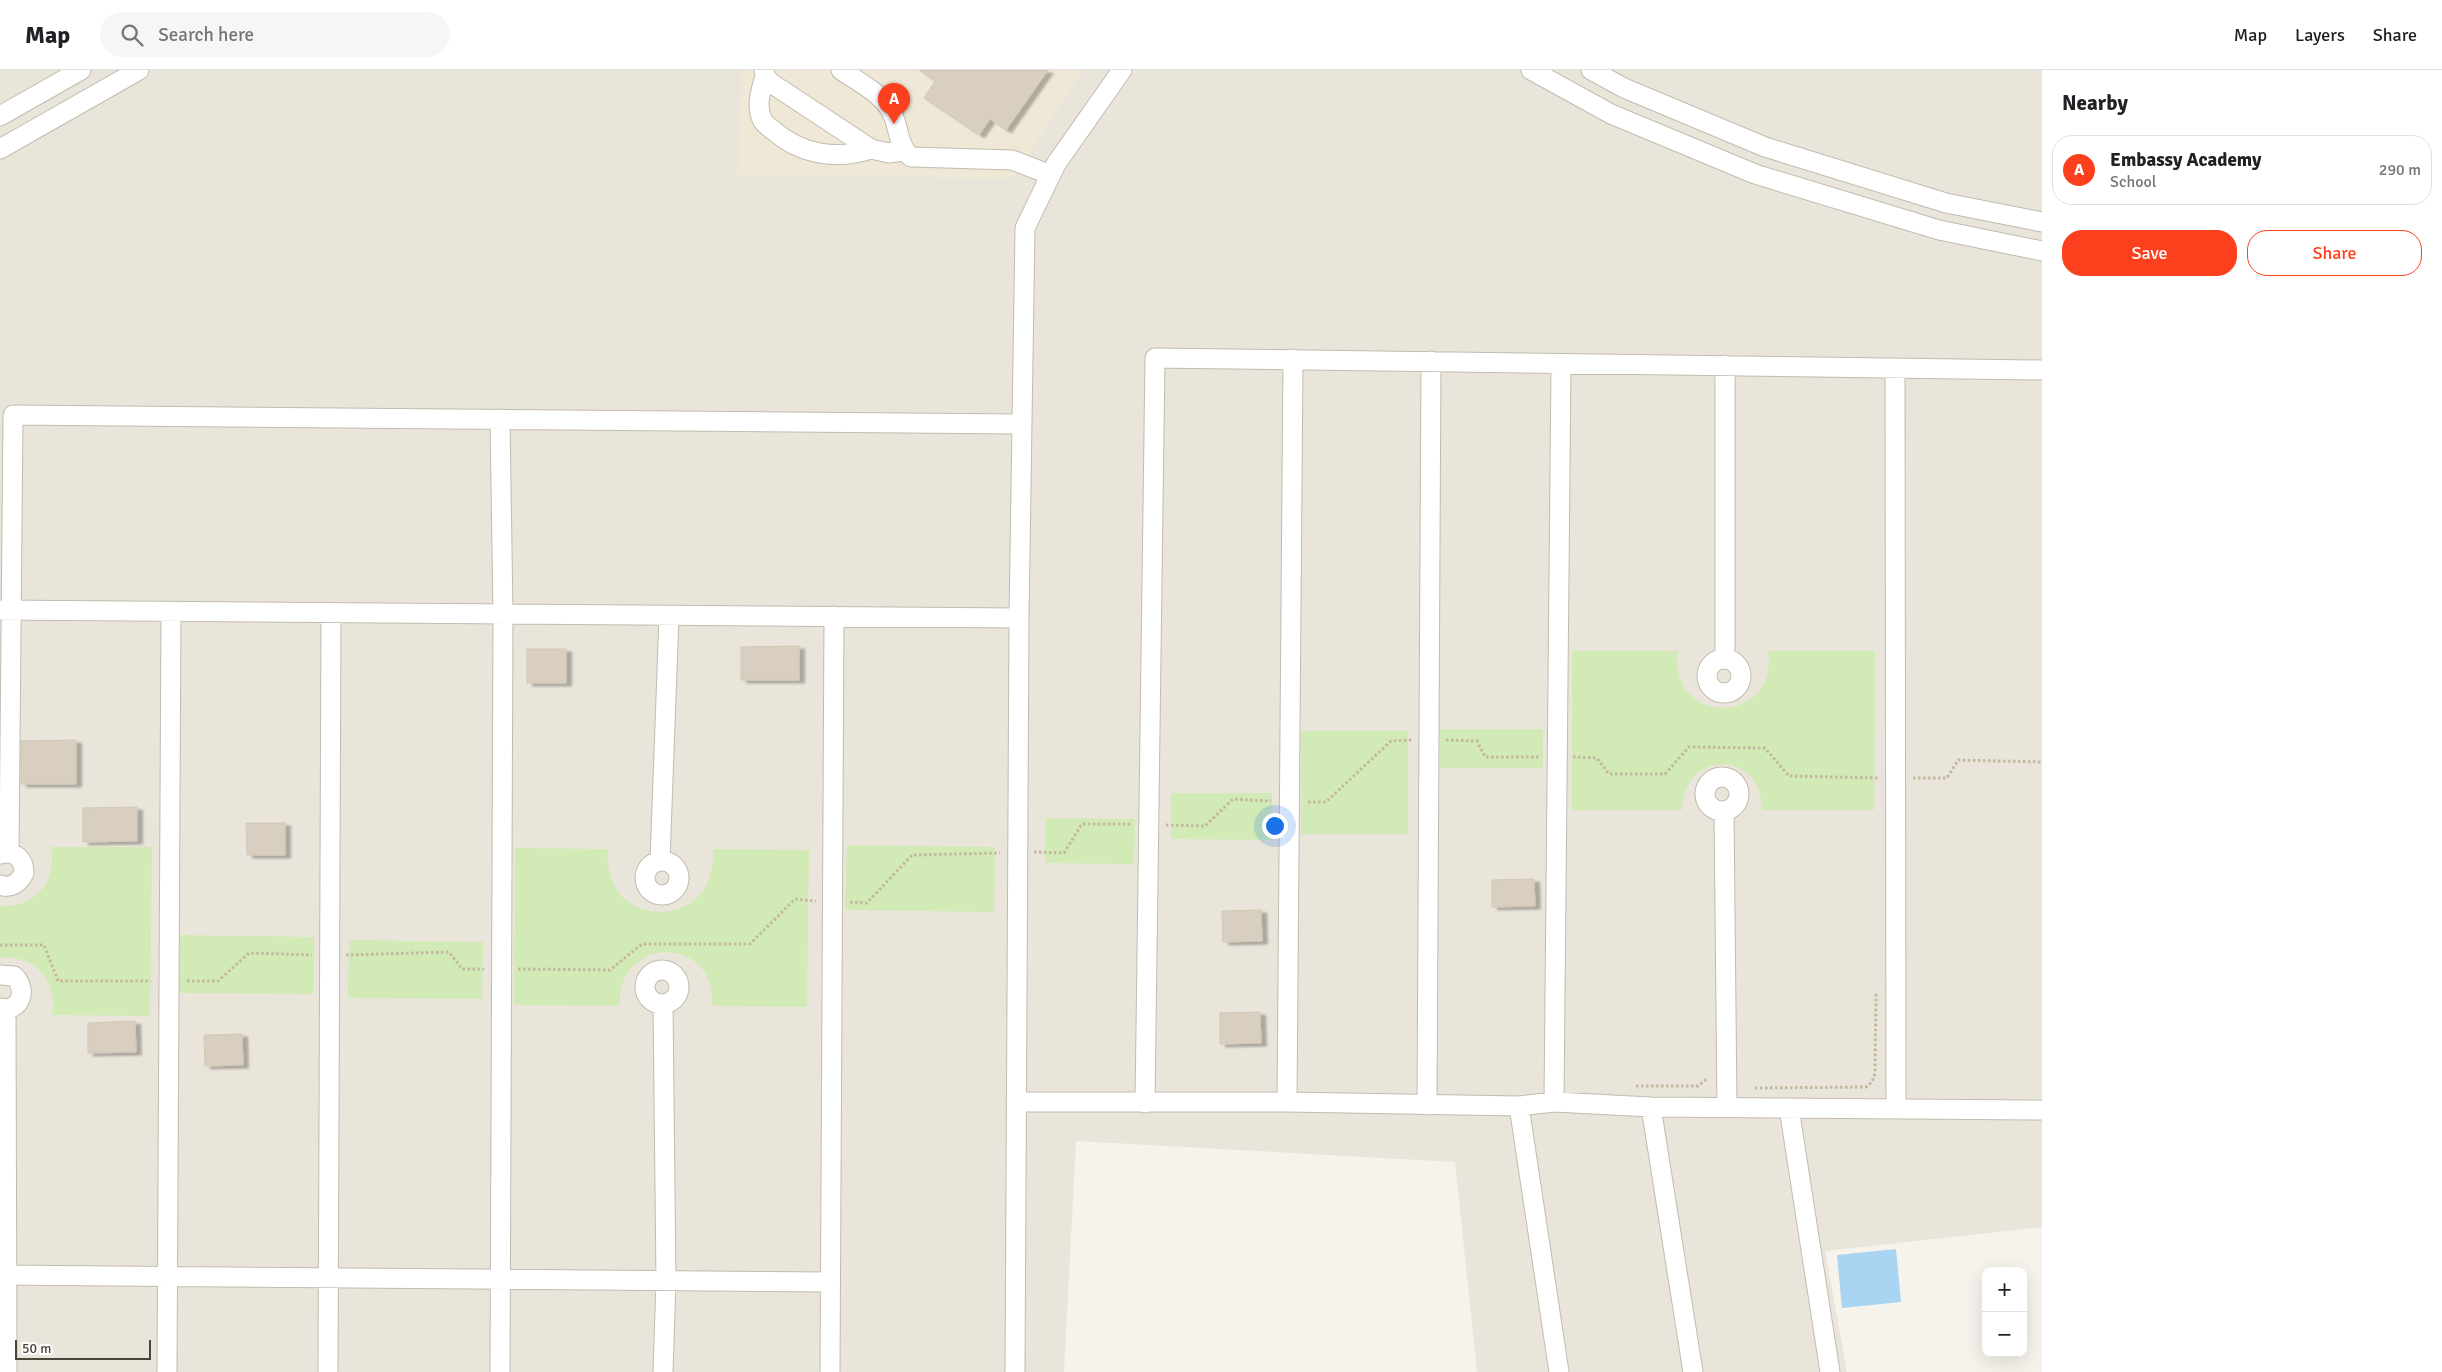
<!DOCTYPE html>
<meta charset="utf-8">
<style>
:root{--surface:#fff;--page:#f6f6f6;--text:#202124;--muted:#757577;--line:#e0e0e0;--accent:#fc3f1d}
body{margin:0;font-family:Signika,sans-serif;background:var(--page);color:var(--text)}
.controls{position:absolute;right:15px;bottom:15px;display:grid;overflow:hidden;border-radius:10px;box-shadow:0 5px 20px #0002}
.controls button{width:45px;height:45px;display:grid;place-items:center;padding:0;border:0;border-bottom:1px solid var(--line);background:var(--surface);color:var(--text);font:25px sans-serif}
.scale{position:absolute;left:15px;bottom:12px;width:136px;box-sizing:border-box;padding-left:5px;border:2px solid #4b4439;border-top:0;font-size:14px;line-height:18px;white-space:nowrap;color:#4b4439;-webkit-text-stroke:4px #fff;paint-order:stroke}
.you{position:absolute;left:1274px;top:755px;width:18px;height:18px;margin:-12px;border:4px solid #fff;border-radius:50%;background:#1a73e8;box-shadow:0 0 0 8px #1a73e833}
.badge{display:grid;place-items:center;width:32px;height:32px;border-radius:50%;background:var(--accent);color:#fff;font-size:16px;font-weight:700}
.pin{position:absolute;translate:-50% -41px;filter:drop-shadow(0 1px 2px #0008)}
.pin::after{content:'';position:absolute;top:26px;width:18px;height:15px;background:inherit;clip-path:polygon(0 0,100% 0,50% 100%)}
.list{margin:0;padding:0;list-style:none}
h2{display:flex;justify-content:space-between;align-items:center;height:65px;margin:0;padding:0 20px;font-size:21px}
h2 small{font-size:16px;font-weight:400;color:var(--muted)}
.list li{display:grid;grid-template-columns:32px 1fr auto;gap:15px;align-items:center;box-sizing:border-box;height:70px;margin:0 10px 10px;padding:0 10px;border:1px solid var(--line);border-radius:20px}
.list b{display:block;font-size:19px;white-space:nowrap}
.list p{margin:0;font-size:16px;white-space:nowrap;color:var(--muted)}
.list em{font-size:16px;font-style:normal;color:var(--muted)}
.actions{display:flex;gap:10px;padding:15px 20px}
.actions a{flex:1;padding:11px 0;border:1px solid var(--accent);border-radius:20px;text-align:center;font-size:18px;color:var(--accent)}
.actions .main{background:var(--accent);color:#fff}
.icon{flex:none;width:28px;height:28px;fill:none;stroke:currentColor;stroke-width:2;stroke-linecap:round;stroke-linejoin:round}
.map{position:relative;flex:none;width:2042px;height:1302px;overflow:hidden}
header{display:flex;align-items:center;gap:30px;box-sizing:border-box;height:70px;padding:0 25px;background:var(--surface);border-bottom:1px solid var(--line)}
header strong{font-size:24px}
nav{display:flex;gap:28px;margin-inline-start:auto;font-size:18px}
.search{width:350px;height:45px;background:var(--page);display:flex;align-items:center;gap:12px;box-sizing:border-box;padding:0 18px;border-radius:28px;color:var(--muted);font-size:19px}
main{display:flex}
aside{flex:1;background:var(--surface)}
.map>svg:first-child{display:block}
.residential{fill:#eae5da}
.education{fill:#efe8d6}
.green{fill:#d2eab5}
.water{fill:#a9d4f2}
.building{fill:#d8cfc1;stroke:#d3c7b4;filter:url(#shadow)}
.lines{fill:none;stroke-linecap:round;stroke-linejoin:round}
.minor-casing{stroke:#c2bbae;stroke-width:21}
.path{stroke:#c4b79f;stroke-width:3;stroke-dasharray:2.5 2.5;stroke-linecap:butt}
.minor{stroke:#fff;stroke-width:19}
</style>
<header>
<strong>Map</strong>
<div class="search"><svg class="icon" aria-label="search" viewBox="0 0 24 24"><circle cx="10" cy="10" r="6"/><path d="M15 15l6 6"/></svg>Search here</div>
<nav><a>Map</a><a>Layers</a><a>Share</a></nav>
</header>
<main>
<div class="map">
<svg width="2042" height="1302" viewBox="0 0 2042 1302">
<defs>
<filter id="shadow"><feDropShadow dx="5.5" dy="3" stdDeviation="1" flood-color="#0004"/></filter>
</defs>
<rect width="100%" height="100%" fill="#f6f3ec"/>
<path class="residential" d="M0,0H2042V1157L1825,1181L1847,1302H1477L1455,1092L1076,1071L1064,1302H0Z"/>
<path class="education" d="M742,0H1083L1014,108L737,107Z"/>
<path class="green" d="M1572,581H1678C1668,658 1780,655 1768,581H1875L1874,740H1762C1763,679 1682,679 1682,740H1572Z
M1440,659H1543V698H1440Z
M1301,661H1408V764H1301Z
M1171,723H1272V770L1171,769Z
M1046,748L1135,749L1134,794L1045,793Z
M847,775L995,777L994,842L845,840Z
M51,777H152L150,946L52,945C58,911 35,884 0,888V836C35,838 58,811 51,777Z
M515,778L608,779C600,862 719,864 713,779L809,780L807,937L712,936C718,865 616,864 620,936L514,935Z
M180,865L314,867L313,924L179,923Z
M349,870L483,872L482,929L348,928Z"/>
<path class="water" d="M1896,1179L1901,1232L1842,1238L1837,1185Z"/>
<path class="building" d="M919,0H1048L1006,60L990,49L979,65L924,28L935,11Z
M799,576V610H741V577Z
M527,579H566V613H527Z
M76,670V714H21V671Z
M137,737V771L83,772V738Z
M246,753H285V785H247Z
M1534,809L1535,836L1492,837V810Z
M1261,840L1262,871L1223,872L1222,841Z
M1260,942L1261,973L1220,974V943Z
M135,951L136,982L88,983V953Z
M242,964L243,995L205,996L204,965Z"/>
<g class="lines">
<defs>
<path id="minor" d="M764,0L765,6L771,13L871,79L889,83L903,81
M841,0C857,11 879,22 890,39C900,55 896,74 911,87L1012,90L1051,105
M1531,0L1611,44L1755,104L1939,160L2042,181
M1591,0L1624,18L1765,77L1946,133L2042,152
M765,6C761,20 755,37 763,51C765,55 771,58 774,61C802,85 837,90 871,79
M0,46L81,0
M0,79L139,0
M1725,295V588
M1895,298L1896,1039
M0,540L1019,548
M1707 606a17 17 0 1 1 34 0a17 17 0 1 1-34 0Z
M1705 724a17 17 0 1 1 34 0a17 17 0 1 1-34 0Z
M1724,741L1727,1038
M9,782L13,345L1022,354
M0,784C15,780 24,789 24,803C19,813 11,819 0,815
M645 808a17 17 0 1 1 34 0a17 17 0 1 1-34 0Z
M660,791L669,546
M645 917a17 17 0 1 1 34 0a17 17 0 1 1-34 0Z
M0,905L14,906C28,919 21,943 0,938
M6,939L7,1302
M1016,1032H1287L1519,1036L1554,1032L1651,1037L2042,1040
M1287,1032L1293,289
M1554,1032L1561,294
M1145,1033L1155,288L2042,300
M1427,1035L1431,291
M1519,1036L1559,1302
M1651,1037L1693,1302
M1789,1038L1830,1302
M0,1205L830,1212
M167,1302L171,542
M328,1302L331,543
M500,1302L503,544L500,349
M663,1302L666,1211L663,934
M830,1302L834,546
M1015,1302L1019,548L1025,158L1056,94L1122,0"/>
</defs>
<use href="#minor" class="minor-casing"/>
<path class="path" d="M1446,670L1477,671L1485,687H1539
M1573,687L1597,688L1609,704H1665L1689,677L1765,678L1789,706L1879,708
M1913,708H1947L1958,690L2042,692
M1308,732H1326L1391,671L1412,670
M1706,744C1672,712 1736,677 1747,718C1749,726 1747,734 1741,740
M1166,755L1205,756L1233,729L1271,731
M1034,782L1064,783L1082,754H1132
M850,832L867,833L912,785L1000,783
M0,875H44L58,911H151
M346,885L449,882L462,899H484
M518,899L610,900L642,874H750L795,829L816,831
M187,911H218L249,883L312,885
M1636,1016H1698L1708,1008
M1755,1018L1866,1017C1872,1013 1874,1009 1875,1002L1876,923"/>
<use href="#minor" class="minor"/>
</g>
</svg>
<div class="controls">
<button>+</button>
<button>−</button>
</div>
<div class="scale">50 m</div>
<div class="you"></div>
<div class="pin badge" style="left:894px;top:54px">A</div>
</div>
<aside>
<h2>Nearby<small></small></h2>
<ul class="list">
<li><span class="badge">A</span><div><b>Embassy Academy</b><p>School</p></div><em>290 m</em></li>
</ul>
<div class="actions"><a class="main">Save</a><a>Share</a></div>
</aside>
</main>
